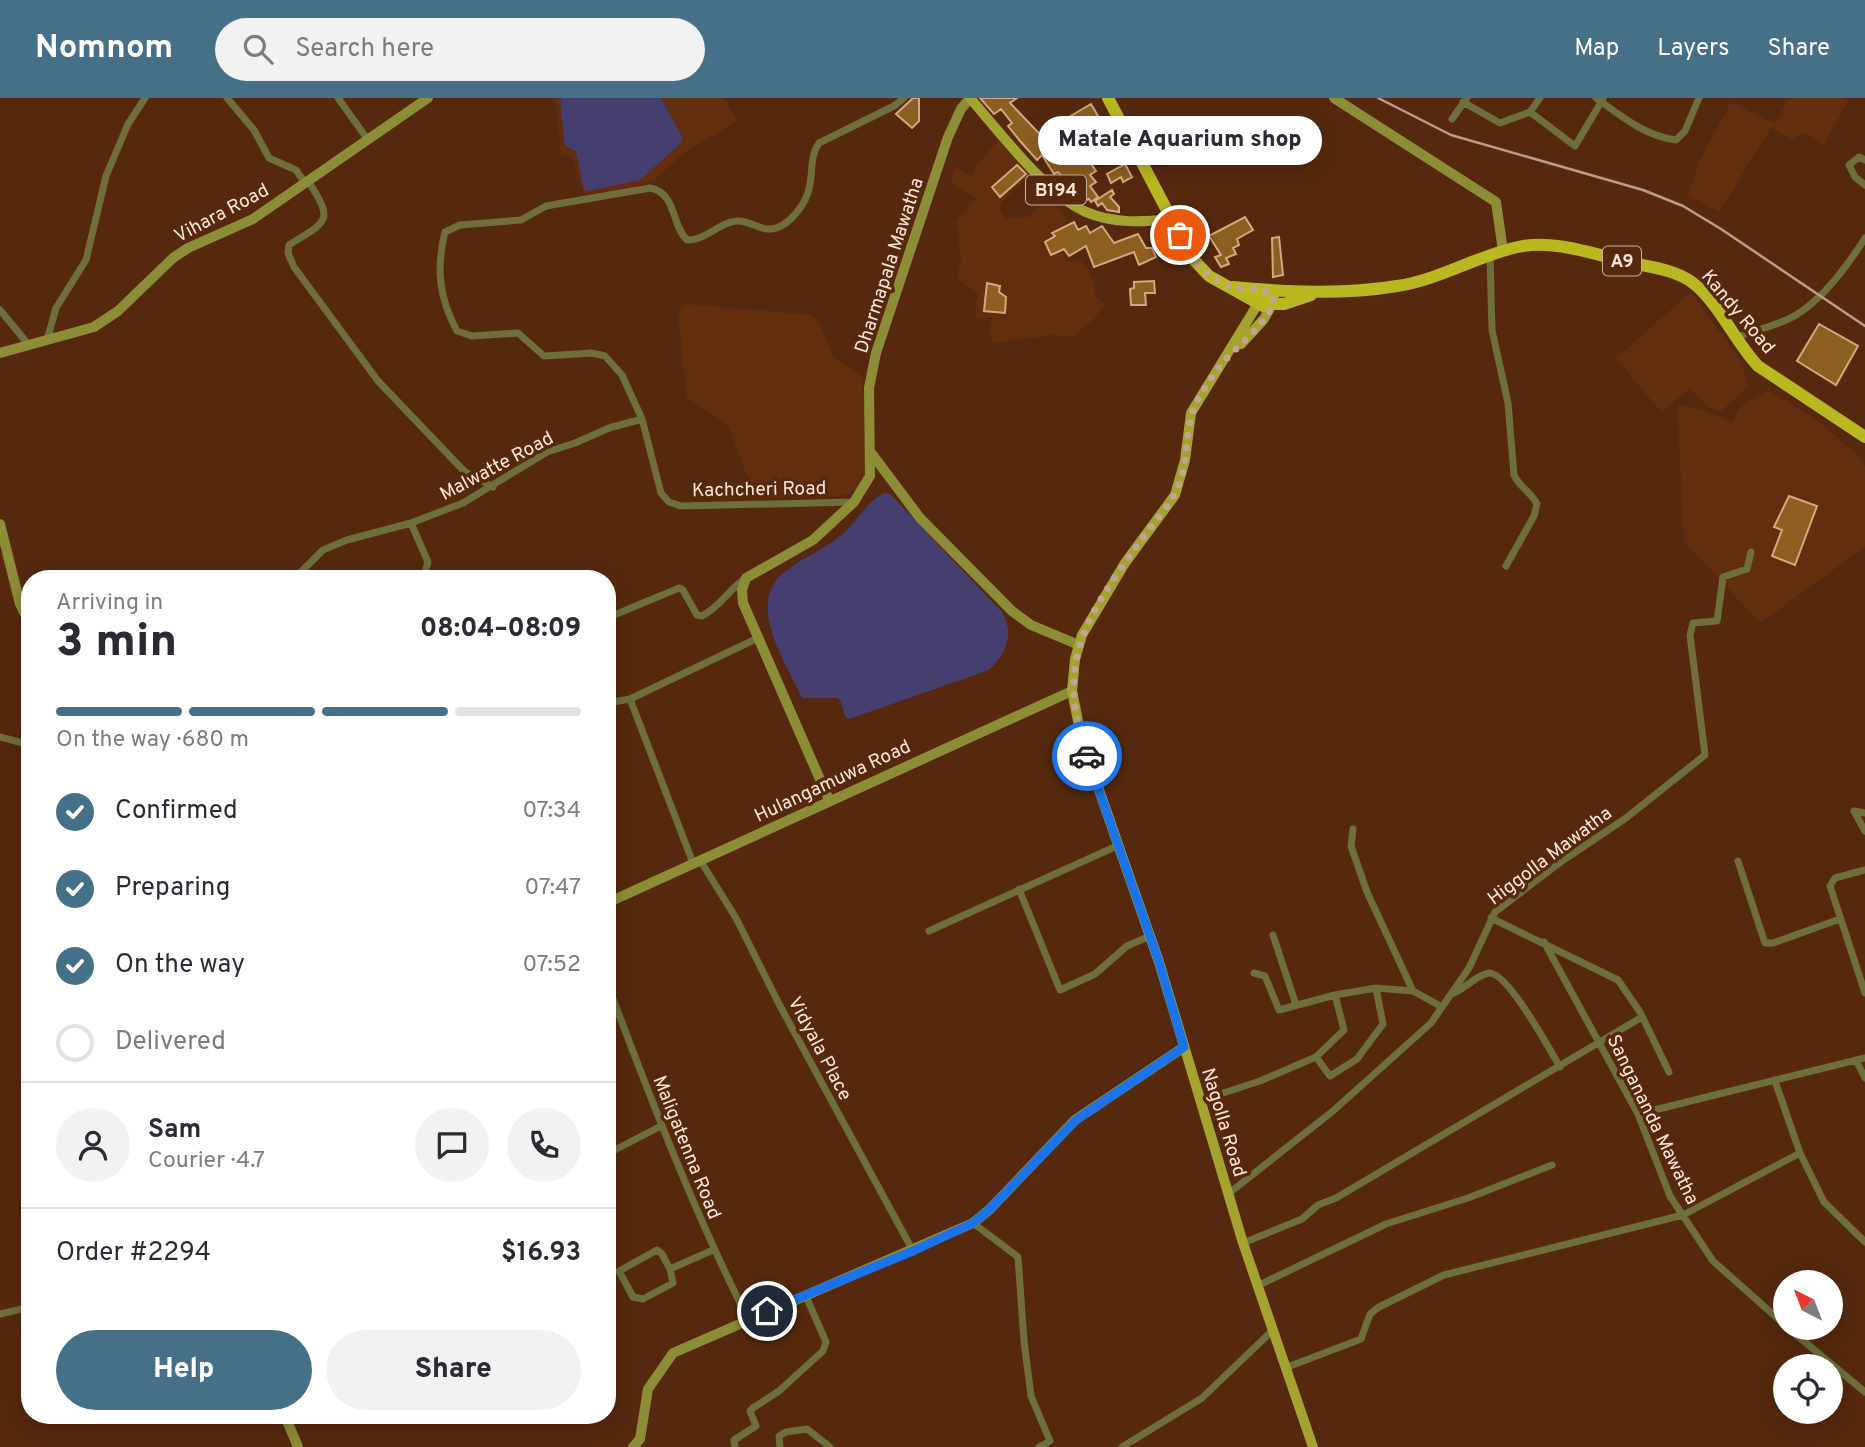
<!DOCTYPE html>
<html lang="en">
<head>
<meta charset="utf-8">
<style>
	body { margin:0; font-family:Overpass,sans-serif; background:#f2f2f3; color:#2b2b33; height:100vh; display:flex; flex-direction:column; font-size:26px; white-space:nowrap }
	* { box-sizing:border-box; margin:0 }
	p { font-size:23px; color:#7c7c81 }
	.icon { flex:none; width:38px; height:38px; fill:none; stroke:currentColor; stroke-width:2; stroke-linecap:round; stroke-linejoin:round }
	.map { position:relative; flex:1; overflow:hidden }
	.details { position:absolute; left:21px; top:472px; width:595px; height:854px; display:flex; flex-direction:column; background:#fff; border-radius:28px; box-shadow:0 4px 18px #0003 }
	.details>* { flex:none }
	.needle { width:46px; rotate:318deg }
	.tools { position:absolute; left:1773px; top:1172px; display:grid; gap:14px }
	.tools a { display:grid; place-items:center; width:70px; height:70px; border-radius:50%; background:#fff; box-shadow:0 4px 18px #0003; font-size:35px }
	.pin { position:absolute; display:grid; place-items:center; width:60px; height:60px; color:#fff; margin:-30px; border:4px solid #fff; border-radius:50%; box-shadow:0 2px 7px #0007 }
	.courier { position:absolute; display:grid; place-items:center; width:70px; height:70px; margin:-35px; border:5px solid #1a73e8; border-radius:50%; background:#fff; color:#222; box-shadow:0 2px 9px #0007 }
	.bubble { position:absolute; height:49px; border-radius:24px; background:#fff; box-shadow:0 4px 18px #0003; font-size:23px; font-weight:800; line-height:49px; text-align:center }
	.overview em { font-style:normal; font-weight:800 }
	.overview div { display:flex; flex-direction:column-reverse }
	.overview { display:flex; align-items:center; justify-content:space-between; height:119px; padding:0 35px }
	h1 { font-size:46px; font-weight:800; line-height:52px }
	.bar { display:grid; grid-template-columns:repeat(4,1fr); gap:10px 7px; align-content:center; height:84px; padding:0 35px }
	.bar i { height:9px; border-radius:5px; background:#e1e1e2 }
	.bar .active { background:#457087 }
	.bar p { grid-column:span 4 }
	.line { display:flex; align-items:center; gap:18px; padding:0 35px; border-top:2px solid #e1e1e2 }
	.line div { flex:1 }
	.round { display:grid; place-items:center; flex:none; width:74px; height:74px; border-radius:37px; background:#f2f2f3 }
	ol { padding:0 35px; list-style:none }
	li { display:flex; align-items:center; gap:21px; height:77px }
	li p { margin-inline-start:auto }
	li .icon { padding:7px; border-radius:50%; background:#457087; color:#fff; stroke-width:4 }
	li:last-child { color:#7c7c81 }
	li i { width:38px; height:38px; border:4px solid #e1e1e2; border-radius:50% }
	.action { display:flex; gap:14px; margin-top:auto; padding:14px 35px }
	.action a { flex:1; height:80px; border-radius:42px; background:#457087; color:#fff; font-size:28px; font-weight:800; line-height:80px; text-align:center }
	.action a+a { background:#f2f2f3; color:#2b2b33 }
	header { display:flex; align-items:center; gap:42px; box-sizing:border-box; height:98px; padding:0 35px; background:#457087; color:#fff }
	header strong { font-size:33px }
	nav { display:flex; gap:38px; margin-inline-start:auto; font-size:24px }
	.search { width:490px; height:63px; background:#f2f2f3; display:flex; align-items:center; gap:18px; box-sizing:border-box; padding:0 24px; border-radius:38px; color:#7c7c81; font-size:26px }
	.map>svg:first-child { display:block }
	.built { fill:#632e0d }
	.green { fill:#453e6e }
	.building { fill:#8d5e21; stroke:#d3aa7d; stroke-width:2 }
	.lines { fill:none; stroke-linecap:round; stroke-linejoin:round }
	.street { stroke:#6e6f3d; stroke-width:7 }
	.secondary { stroke:#8d8d38; stroke-width:10 }
	.primary { stroke:#a5a330; stroke-width:10 }
	.highway { stroke:#bab821; stroke-width:12 }
	.rail { stroke:#bc9c8a; stroke-width:2.5 }
	.done { stroke:#c3a392; stroke-width:7; stroke-dasharray:0 12.6 }
	.route { stroke:#1a73e8; stroke-width:9 }
	.labels { text-anchor:middle; stroke-width:7; stroke-linejoin:round; paint-order:stroke }
	.shield { fill:#56290e; stroke:#cbad9c; stroke-width:2 }
	.shield-label { font-size:18px; font-weight:bold; fill:#fde5d9 }
	.street-label { font-size:19px; fill:#fde5d9; stroke:#56290e }
</style>
</head>
<body>
<header>
<strong>Nomnom</strong>
<div class="search"><svg class="icon" aria-label="search" viewBox="0 0 24 24"><circle cx="10" cy="10" r="6"/><path d="M15 15l6 6"/></svg>Search here</div>
<nav><a>Map</a><a>Layers</a><a>Share</a></nav>
</header>
<div class="map">
<svg width="1865" height="1349" viewBox="0 0 1865 1349">
	<rect width="100%" height="100%" fill="#56290e"/>
	<path class="built" d="M 555,0 L 560,0 L 564,43 L 566,48 L 576,54 L 584,92 L 683,40 L 661,0 L 723,0 L 738,23 L 682,56 L 655,82 L 626,92 L 587,96 L 584,95 L 571,57 L 561,58 Z
		M 1789,0 L 1842,0 L 1848,3 L 1824,47 L 1804,34 L 1792,41 L 1771,30 L 1719,114 L 1688,97 L 1699,64 L 1731,4 L 1775,26 Z
		M 1001,39 L 1032,74 L 1001,105 L 1000,113 L 1005,120 L 1028,119 L 1050,100 L 1068,123 L 1052,135 L 1054,143 L 1068,163 L 1080,162 L 1087,171 L 1094,185 L 1096,199 L 1104,206 L 1095,220 L 1074,238 L 1051,237 L 992,245 L 989,230 L 992,219 L 975,221 L 978,196 L 957,180 L 961,162 L 956,122 L 976,101 L 951,85 L 954,74 L 956,70 L 972,78 L 977,67 Z
		M 1691,194 L 1739,261 L 1749,288 L 1720,314 L 1706,307 L 1690,291 L 1661,314 L 1616,260 Z
		M 683,206 L 812,217 L 818,222 L 833,258 L 861,278 L 863,284 L 869,373 L 862,388 L 846,397 L 760,401 L 755,398 L 728,327 L 688,301 L 686,295 L 678,213 Z
		M 1769,293 L 1819,323 L 1860,360 L 1865,369 L 1865,449 L 1760,525 L 1684,443 L 1677,307 L 1704,313 L 1732,324 L 1744,305 Z"/>
	<path class="green" d="M 560,0 L 661,0 L 683,40 L 682,44 L 640,82 L 589,93 L 584,92 L 576,54 L 566,48 L 564,43 Z
		M 885,395 L 890,396 L 1002,514 C 1015,536 1006,556 989,572 L 849,621 L 845,618 L 840,602 L 837,600 L 802,600 C 787,566 747,509 781,477 C 798,462 821,453 839,439 C 857,426 865,403 885,395 Z"/>
	<path class="building" d="M 913,0 L 919,0 L 919,23 L 912,30 L 896,16 Z
		M 980,0 L 1017,0 L 1010,5 L 1052,49 L 1071,38 L 1062,23 L 1091,6 L 1105,30 L 1069,51 L 1077,64 L 1111,44 L 1116,53 L 1092,67 L 1096,73 L 1090,77 L 1096,84 L 1090,88 L 1098,99 L 1091,104 L 1089,101 L 1086,102 L 1080,94 L 1073,97 L 1064,82 L 1058,74 L 1054,76 L 1042,57 L 1037,62 L 1020,43 L 1008,28 L 1012,25 L 1001,11 L 994,16 Z
		M 1125,66 L 1132,79 L 1123,84 L 1121,79 L 1111,85 L 1107,76 Z
		M 1017,67 L 1026,76 L 1000,99 L 992,89 Z
		M 1112,92 L 1114,96 L 1110,99 L 1119,109 L 1119,114 L 1107,112 L 1102,105 L 1098,108 L 1095,103 Z
		M 1245,119 L 1253,132 L 1237,141 L 1239,147 L 1233,150 L 1236,156 L 1226,160 L 1229,166 L 1221,169 L 1215,159 L 1221,157 L 1209,138 Z
		M 1074,124 L 1078,132 L 1086,128 L 1090,135 L 1102,128 L 1114,145 L 1138,136 L 1146,150 L 1152,150 L 1156,159 L 1139,167 L 1134,154 L 1094,169 L 1086,148 L 1069,158 L 1064,151 L 1051,157 L 1045,144 L 1055,138 L 1052,135 Z
		M 1279,139 L 1283,177 L 1273,179 L 1272,140 Z
		M 1154,183 L 1155,195 L 1145,195 L 1146,207 L 1131,207 L 1130,191 L 1134,190 L 1134,184 Z
		M 987,185 L 1000,188 L 999,194 L 1006,199 L 1005,215 L 984,213 Z
		M 1819,226 L 1858,248 L 1836,287 L 1797,263 Z
		M 1789,398 L 1817,408 L 1795,467 L 1772,458 L 1782,432 L 1774,429 Z"/>
	<g class="lines">
		<path class="street" d="M 227,0 L 254,32 L 269,60 L 296,72 L 305,85
			M 338,0 L 368,42
			M 1596,0 C 1621,18 1645,38 1676,42 L 1685,33 L 1699,0
			M 1463,4 L 1500,25 L 1530,14 L 1540,0
			M 1530,14 L 1575,48 L 1603,1
			M 1452,21 L 1467,0
			M 1865,62 L 1859,59 L 1849,67 L 1855,79 L 1865,87
			M 1144,65 L 1220,23
			M 308,83 C 335,124 327,123 289,147 L 288,155 L 294,169 L 378,283 L 464,373 L 493,389
			M 1490,157 L 1492,232 L 1508,305 L 1514,377 C 1520,390 1531,394 1537,406 L 1534,418 L 1506,468
			M 0,212 L 28,246
			M 1735,240 C 1754,232 1778,228 1796,217 C 1824,200 1848,167 1865,140
			M 47,242 L 56,210 L 86,162 L 106,78 L 128,26 L 145,0
			M 854,404 L 681,408 L 669,404 L 661,395 L 642,321 L 622,277 L 605,258 L 592,255 L 544,258 L 518,235 L 472,238 L 457,233 C 439,200 436,170 445,134 L 460,127 L 521,122 L 546,108 L 650,90 C 677,95 671,127 687,142 C 707,142 719,124 737,123 C 748,122 758,131 768,131 C 788,132 808,104 810,86 C 813,71 810,58 819,45 L 894,8 L 904,0
			M 411,425 L 428,464 L 423,481
			M 294,481 L 323,452 L 347,442 L 411,425 L 463,405 L 547,354 L 575,345 L 609,330 L 642,321
			M 607,520 L 679,490 L 683,492 L 697,517 L 702,518 C 722,507 727,493 746,480
			M 630,601 L 693,765
			M 607,605 L 630,601 L 758,540
			M 0,639 L 30,647
			M 1854,713 L 1865,733
			M 1854,713 L 1865,715
			M 1353,731 L 1351,748 L 1367,794 L 1413,893
			M 700,762 L 736,820 L 779,906 L 913,1153
			M 1738,763 L 1765,845 L 1773,845 L 1840,821
			M 1865,772 L 1835,780 L 1830,788 L 1865,895
			M 1019,791 L 1060,892 L 1095,876 L 1127,848 L 1150,838
			M 1491,820 L 1618,882 L 1640,914 L 1669,974
			M 929,833 L 1119,747
			M 1273,837 L 1296,907
			M 1544,844 L 1638,1016 L 1670,1098 L 1713,1163 L 1785,1227
			M 607,885 C 650,999 693,1112 748,1221
			M 1376,890 L 1413,893 L 1442,909
			M 1451,896 C 1465,892 1475,877 1489,875 C 1507,873 1550,952 1560,969
			M 1316,959 L 1330,978 L 1357,961 L 1383,926 L 1376,890 L 1335,897
			M 1856,962 L 1865,980
			M 1775,983 L 1800,1055 L 1824,1104 L 1865,1144
			M 1199,1003 L 1260,983 L 1316,959 L 1344,932 L 1335,897 L 1279,912 L 1265,878 L 1254,875
			M 1638,1016 L 1865,960
			M 607,1056 L 661,1028
			M 1228,1096 L 1333,1013 L 1431,925 L 1469,870 L 1495,814 L 1562,763 L 1626,720 L 1705,657 L 1690,537 L 1693,525 L 1717,523 L 1723,479 L 1747,471 L 1751,454
			M 973,1125 L 1018,1159 L 1024,1243 L 1031,1298 L 1050,1343 L 1039,1349
			M 1243,1145 L 1302,1121 L 1318,1107 L 1336,1100 L 1642,919
			M 670,1171 L 662,1156 L 657,1152 L 619,1173 L 633,1199 L 643,1201 L 673,1185 L 670,1171 L 713,1152
			M 1257,1188 L 1386,1126 L 1468,1100 L 1552,1067
			M 0,1216 L 30,1209
			M 1788,1230 L 1865,1294
			M 1285,1270 L 1361,1241 L 1370,1216 L 1379,1209 L 1444,1177 L 1683,1117 L 1800,1055
			M 735,1349 L 734,1342 L 756,1328 L 750,1313 L 753,1310 L 779,1293 L 823,1253 L 826,1244 L 805,1196
			M 780,1349 L 779,1338 L 786,1334 L 807,1331 L 830,1349
			M 1122,1349 L 1202,1300 L 1272,1233"/>
		<path class="secondary" d="M 1334,0 L 1496,104 L 1503,153
			M 0,255 L 94,229 L 118,213 L 173,160 L 188,150 L 253,121 L 428,0
			M 872,356 L 920,420 L 1012,513 L 1031,527 L 1079,547
			M 0,426 L 20,506 L 30,526
			M 829,702 L 743,505 L 742,492 L 746,480 L 813,442 L 854,404 L 870,378 L 869,290 L 876,255 L 948,39 L 961,11 L 970,0
			M 607,805 L 1072,593
			M 285,1318 L 298,1349
			M 633,1349 L 640,1341 L 648,1291 L 673,1255 L 973,1125 L 989,1112 L 1075,1022 L 1184,949"/>
		<path class="primary" d="M 970,0 C 997,31 1049,99 1086,114 C 1114,126 1143,124 1172,121
			M 1259,204 L 1191,315 L 1185,362 L 1175,397 L 1125,465 L 1082,537 L 1075,561 L 1072,593 L 1082,643 L 1159,864 L 1243,1145 L 1313,1349
			M 1241,246 L 1264,221 L 1272,206"/>
		<path class="highway" d="M 1108,0 L 1192,160 L 1209,178 L 1263,208 L 1272,206 L 1273,196 L 1265,194 L 1259,204
			M 1233,189 C 1286,194 1343,197 1397,188 C 1439,182 1476,158 1518,149 C 1553,141 1593,156 1627,164 C 1649,169 1675,171 1693,185 C 1719,205 1735,244 1758,268 L 1865,339
			M 1272,206 L 1284,206 L 1311,197"/>
		<path class="rail" d="M 1378,0 L 1451,37 L 1643,92 L 1683,108 L 1721,131 L 1865,228"/>
	</g>
	<g class="lines">
		<path class="done" d="M 1087,658 C 1053,561 1089,515 1144,438 C 1154,424 1167,411 1175,395 C 1192,365 1181,328 1200,298 C 1206,288 1213,277 1221,267 C 1234,249 1277,220 1273,197 C 1264,190 1252,191 1241,190 C 1209,187 1193,162 1180,137"/>
		<path class="route" d="M 767,1213 L 913,1153 L 973,1125 L 989,1112 L 1076,1022 L 1184,949 L 1159,864 L 1087,658"/>
	</g>
	<g class="labels">
		<g class="shield">
			<rect x="1026" y="77.5" width="60" height="29" rx="5"/>
			<rect x="1603" y="148.5" width="38" height="29" rx="5"/>
		</g>
		<g class="shield-label">
			<text x="1056" y="98">B194</text>
			<text x="1622" y="169">A9</text>
		</g>
		<g class="street-label">
			<text transform="translate(221 114) rotate(-28)" y="7">Vihara Road</text>
			<text transform="translate(888 167) rotate(-72)" y="7">Dharmapala Mawatha</text>
			<text transform="translate(1739 213) rotate(50)" y="7">Kandy Road</text>
			<text transform="translate(496 367) rotate(-28)" y="7">Malwatte Road</text>
			<text transform="translate(759 390) rotate(-1)" y="7">Kachcheri Road</text>
			<text transform="translate(832 682) rotate(-25)" y="7">Hulangamuwa Road</text>
			<text transform="translate(1549 757) rotate(-37)" y="7">Higgolla Mawatha</text>
			<text transform="translate(821 950) rotate(62)" y="7">Vidyala Place</text>
			<text transform="translate(1654 1021) rotate(64)" y="7">Sangananda Mawatha</text>
			<text transform="translate(1225 1024) rotate(73)" y="7">Nagolla Road</text>
			<text transform="translate(688 1049) rotate(68)" y="7">Maligatenna Road</text>
		</g>
	</g>
</svg>
<div class="tools">
<a><svg class="needle" viewBox="-14 -14 28 28"><path d="M0-13l5 13h-10z" fill="#e53935"/><path d="M0 13l5-13h-10z" fill="#7c7c81"/></svg></a>
<a><svg class="icon" aria-label="locate" viewBox="0 0 24 24"><circle cx="12" cy="12" r="6"/><path d="M12 2v4M12 18v4M2 12h4M18 12h4"/></svg></a>
</div>
<div class="pin" style="left:1180px;top:137px;background:#ea580c"><svg class="icon" aria-label="bag" viewBox="0 0 24 24"><path d="M5 8h14l-1 12H6zM9 8a3 3 0 0 1 6 0"/></svg></div>
<div class="pin" style="left:767px;top:1213px;background:#1f2937"><svg class="icon" aria-label="home" viewBox="0 0 24 24"><path d="M3 11l9-7 9 7M6 9v11h12V9"/></svg></div>
<div class="courier" style="left:1087px;top:658px"><svg class="icon" aria-label="car" viewBox="0 0 24 24"><path d="M5 17H2v-5l4-1 3-4h7l3 4 3 1v5h-3M9 17h6M6 11h13"/><circle cx="7" cy="17" r="2"/><circle cx="17" cy="17" r="2"/></svg></div>
<div class="bubble" style="left:1038px;top:18px;width:284px">Matale Aquarium shop</div>
<section class="details">
<div class="overview"><div><h1>3 min</h1><p>Arriving in</p></div><em>08:04–08:09</em></div>
<div class="bar"><i class="active"></i><i class="active"></i><i class="active"></i><i></i><p>On the way · 680 m</p></div>
<ol>
<li><svg class="icon" aria-label="check" viewBox="0 0 24 24"><path d="M5 12l5 5 9-10"/></svg>Confirmed<p>07:34</p></li>
<li><svg class="icon" aria-label="check" viewBox="0 0 24 24"><path d="M5 12l5 5 9-10"/></svg>Preparing<p>07:47</p></li>
<li><svg class="icon" aria-label="check" viewBox="0 0 24 24"><path d="M5 12l5 5 9-10"/></svg>On the way<p>07:52</p></li>
<li><i></i>Delivered</li>
</ol>
<div class="line" style="height:126px"><a class="round"><svg class="icon" aria-label="person" viewBox="0 0 24 24"><circle cx="12" cy="8" r="4"/><path d="M4 21q1-7 8-7t8 7"/></svg></a><div><b>Sam</b><p>Courier · 4.7</p></div><a class="round"><svg class="icon" aria-label="chat" viewBox="0 0 24 24"><path d="M4 5h16v11H9l-5 4z"/></svg></a><a class="round"><svg class="icon" aria-label="phone" viewBox="0 0 24 24"><path d="M5 4h4l2 5-3 2q2 4 5 5l2-3 5 2v4C11 20 4 13 5 4z"/></svg></a></div>
<div class="line" style="height:91px"><div>Order #2294</div><b>$16.93</b></div>
<div class="action"><a>Help</a><a>Share</a></div>
</section>
</div>
</body>
</html>
